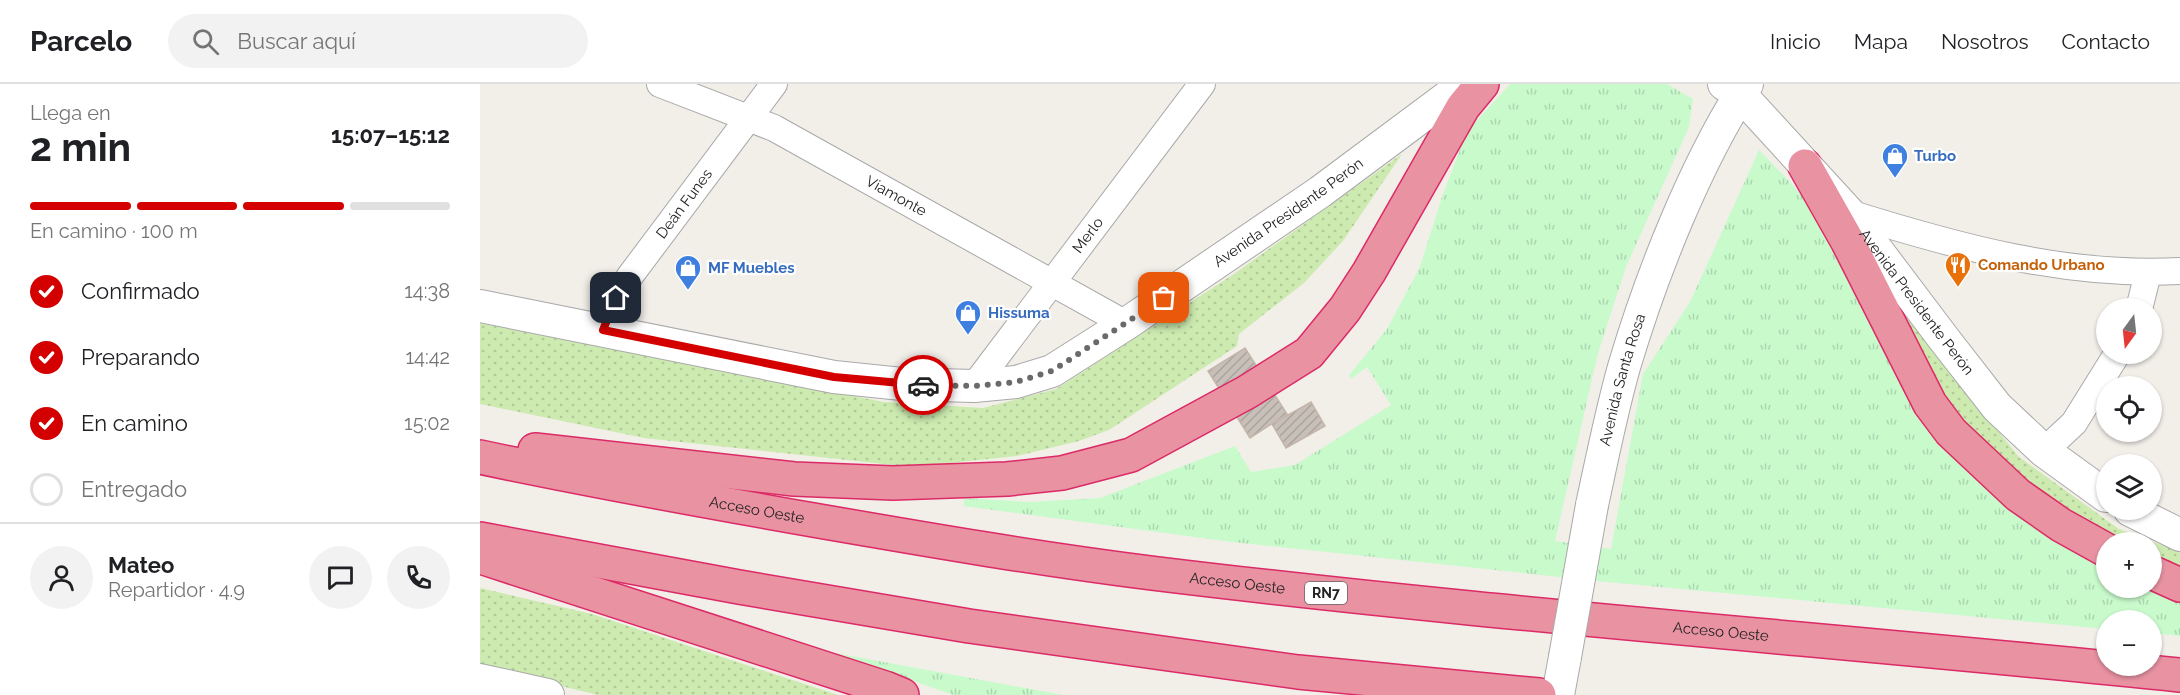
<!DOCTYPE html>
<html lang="es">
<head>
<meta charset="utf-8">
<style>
	body { margin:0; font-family:Raleway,sans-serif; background:#f2f2f2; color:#202124; height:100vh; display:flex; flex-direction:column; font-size:22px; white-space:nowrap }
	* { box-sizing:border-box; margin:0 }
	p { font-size:20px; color:#757577 }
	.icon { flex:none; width:33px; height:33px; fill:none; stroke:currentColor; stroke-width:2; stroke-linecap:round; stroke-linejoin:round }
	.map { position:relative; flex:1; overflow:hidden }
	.panel { display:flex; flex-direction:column; background:#fff; width:480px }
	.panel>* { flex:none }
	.needle { width:39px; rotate:195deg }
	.buttons { position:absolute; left:1616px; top:214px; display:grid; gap:12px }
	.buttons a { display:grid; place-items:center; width:66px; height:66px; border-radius:50%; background:#fff; box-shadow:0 2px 4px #0004; font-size:30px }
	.pin { position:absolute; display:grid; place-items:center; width:51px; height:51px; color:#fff; margin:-26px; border-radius:12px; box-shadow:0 3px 9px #0006 }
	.courier { position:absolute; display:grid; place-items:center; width:60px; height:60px; margin:-30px; border:4px solid #d40000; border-radius:50%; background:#fff; color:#222; box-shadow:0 2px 8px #0007 }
	.head em { font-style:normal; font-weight:700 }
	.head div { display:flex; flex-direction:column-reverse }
	.head { display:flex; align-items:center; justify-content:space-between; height:102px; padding:0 30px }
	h1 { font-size:39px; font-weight:700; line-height:45px }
	.bar { display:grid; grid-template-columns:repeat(4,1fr); gap:9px 6px; align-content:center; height:72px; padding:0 30px }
	.bar i { height:8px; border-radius:4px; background:#e0e0e0 }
	.bar .selected { background:#d40000 }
	.bar p { grid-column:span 4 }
	.line { display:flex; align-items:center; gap:15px; padding:0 30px; border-top:2px solid #e0e0e0 }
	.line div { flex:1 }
	.round { display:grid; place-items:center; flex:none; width:63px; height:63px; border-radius:32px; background:#f2f2f2 }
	ol { padding:0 30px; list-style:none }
	li { display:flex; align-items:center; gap:18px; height:66px }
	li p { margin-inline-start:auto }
	li .icon { padding:6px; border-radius:50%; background:#d40000; color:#fff; stroke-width:4 }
	li:last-child { color:#757577 }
	li i { width:33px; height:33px; border:3px solid #e0e0e0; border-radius:50% }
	header { display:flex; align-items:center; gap:36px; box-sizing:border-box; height:84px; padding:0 30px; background:#fff; border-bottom:2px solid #e0e0e0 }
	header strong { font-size:28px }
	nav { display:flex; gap:33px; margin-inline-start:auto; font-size:21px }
	.search { width:420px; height:54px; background:#f2f2f2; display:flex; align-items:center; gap:15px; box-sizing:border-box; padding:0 21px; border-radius:33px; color:#757577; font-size:22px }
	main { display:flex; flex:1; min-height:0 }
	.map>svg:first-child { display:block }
	.grass { fill:url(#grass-dots) }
	.park { fill:url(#park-tufts) }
	.building { fill:url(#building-hatch); stroke:#c4b6ab; stroke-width:1.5 }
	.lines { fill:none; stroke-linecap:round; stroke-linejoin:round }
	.minor-casing { stroke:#a9a9a9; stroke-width:28 }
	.tertiary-casing { stroke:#a9a9a9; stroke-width:34 }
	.motorway-casing { stroke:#dc2a67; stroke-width:36 }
	.minor { stroke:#fff; stroke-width:26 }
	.tertiary { stroke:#fff; stroke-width:32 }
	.motorway { stroke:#e892a2; stroke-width:33 }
	.tertiary-bridge-casing { stroke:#a9a9a9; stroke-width:34; stroke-linecap:butt }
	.tertiary-bridge { stroke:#fff; stroke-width:32 }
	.done { stroke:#6b6a68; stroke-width:6; stroke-dasharray:0 10.8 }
	.route { stroke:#d40000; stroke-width:8 }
	.labels { text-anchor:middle; stroke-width:4.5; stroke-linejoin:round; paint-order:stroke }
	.shield { fill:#fff; stroke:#646464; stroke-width:1.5 }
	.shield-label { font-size:14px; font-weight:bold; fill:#222 }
	.shop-label { font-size:15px; font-weight:bold; fill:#366cbe; stroke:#fff; text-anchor:start }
	.street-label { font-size:15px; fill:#222; stroke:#fff }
	.food-label { font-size:15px; font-weight:bold; fill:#c56008; stroke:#fff; text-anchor:start }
</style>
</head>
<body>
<header>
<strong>Parcelo</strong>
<div class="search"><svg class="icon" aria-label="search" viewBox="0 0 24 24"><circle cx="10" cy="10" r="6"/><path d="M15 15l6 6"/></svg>Buscar aquí</div>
<nav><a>Inicio</a><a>Mapa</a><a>Nosotros</a><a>Contacto</a></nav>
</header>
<main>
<section class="panel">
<div class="head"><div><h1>2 min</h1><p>Llega en</p></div><em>15:07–15:12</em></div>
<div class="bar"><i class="selected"></i><i class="selected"></i><i class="selected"></i><i></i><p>En camino · 100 m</p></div>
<ol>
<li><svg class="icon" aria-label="check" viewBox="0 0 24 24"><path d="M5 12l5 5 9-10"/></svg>Confirmado<p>14:38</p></li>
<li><svg class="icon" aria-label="check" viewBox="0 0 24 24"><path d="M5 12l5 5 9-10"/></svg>Preparando<p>14:42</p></li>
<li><svg class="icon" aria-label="check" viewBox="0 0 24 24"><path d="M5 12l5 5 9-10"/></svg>En camino<p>15:02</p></li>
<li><i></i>Entregado</li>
</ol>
<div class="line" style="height:108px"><a class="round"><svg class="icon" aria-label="person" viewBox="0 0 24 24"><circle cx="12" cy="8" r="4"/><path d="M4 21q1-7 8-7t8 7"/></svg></a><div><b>Mateo</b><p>Repartidor · 4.9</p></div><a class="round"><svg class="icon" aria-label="chat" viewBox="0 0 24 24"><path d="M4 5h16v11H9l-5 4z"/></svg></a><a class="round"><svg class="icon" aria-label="phone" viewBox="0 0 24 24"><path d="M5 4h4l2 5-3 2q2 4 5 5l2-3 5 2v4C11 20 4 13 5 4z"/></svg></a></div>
</section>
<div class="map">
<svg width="1700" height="611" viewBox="0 0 1700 611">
	<defs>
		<pattern id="grass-dots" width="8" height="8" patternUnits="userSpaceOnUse" patternTransform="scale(1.5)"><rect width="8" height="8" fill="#cdebb0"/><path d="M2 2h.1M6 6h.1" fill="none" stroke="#b0c997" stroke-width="1.8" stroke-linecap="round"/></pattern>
		<pattern id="park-tufts" width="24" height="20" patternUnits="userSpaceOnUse" patternTransform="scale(1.5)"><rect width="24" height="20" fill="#c8facc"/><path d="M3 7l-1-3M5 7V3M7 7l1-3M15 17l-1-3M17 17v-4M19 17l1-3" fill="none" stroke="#acd6af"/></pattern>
		<pattern id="building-hatch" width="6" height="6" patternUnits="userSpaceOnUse" patternTransform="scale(1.5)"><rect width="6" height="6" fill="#c7bfb8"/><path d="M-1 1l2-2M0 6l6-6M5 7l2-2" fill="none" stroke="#aba49e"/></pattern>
	</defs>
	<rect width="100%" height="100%" fill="#f2efe9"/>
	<path class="grass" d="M 922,70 L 863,157 L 824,199 L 759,250 L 757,262 L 629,346 L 599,357 L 537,372 L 441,382 L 422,382 L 164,354 L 0,320 L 0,239 L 404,318 L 503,324 L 576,305 L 754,190 Z
		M 1398,198 L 1539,373 L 1639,445 L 1700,468 L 1700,489 L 1671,477 L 1671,459 L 1636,459 L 1539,396 L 1492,351 L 1456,301 Z
		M 0,504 L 112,530 L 358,611 L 118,611 L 0,582 Z"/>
	<path class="park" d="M 1030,0 L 1187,0 L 1213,15 L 1209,43 L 1146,183 L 1118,269 L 1075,457 L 1131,465 L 1163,290 L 1210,218 L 1279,66 L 1311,99 L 1348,144 L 1463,358 L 1499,398 L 1595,466 L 1626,481 L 1626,504 L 1671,503 L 1700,517 L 1700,552 L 1671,549 L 1671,537 L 1626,537 L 1626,545 L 1127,498 L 752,458 L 483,422 L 485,414 L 549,418 L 620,414 L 755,362 L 771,388 L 815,381 L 911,321 L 887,283 L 871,295 L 869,291 L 907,245 L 940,183 L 962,113 L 987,47 Z
		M 355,569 L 583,611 L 473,611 Z"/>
	<path class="building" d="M 765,264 L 807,330 L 770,354 L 728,287 Z
		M 831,318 L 845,342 L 806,364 L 792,340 Z"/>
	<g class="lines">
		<g class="minor-casing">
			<g id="minor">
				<path id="s1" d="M 180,0 L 294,44 L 646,240"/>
				<path d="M 1369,129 C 1478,163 1586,193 1700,187"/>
				<path d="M 1659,225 L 1668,189"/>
				<path id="s2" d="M 123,245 L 136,214 L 150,192 L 294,0"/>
				<path id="s3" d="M 494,302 L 722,0"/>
				<path d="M 1564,367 L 1594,339 L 1637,270"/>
			</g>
		</g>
		<g class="tertiary-casing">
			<g id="tertiary">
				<path id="s4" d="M 1244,0 L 1260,10 L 1369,129 L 1464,255 L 1517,323 L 1564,367 L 1626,412"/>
				<path id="s5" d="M 0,222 L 354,293 L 422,300 L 494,302 L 536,298 L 572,287 L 646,240 L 840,108 L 985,0"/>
				<path id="s6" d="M 1112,421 C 1122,375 1131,329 1144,283 C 1171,192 1215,80 1267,0"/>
				<path d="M 1650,426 L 1700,451"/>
				<path d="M 0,596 L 68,611"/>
				<path d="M 1078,611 L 1085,573"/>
			</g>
		</g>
		<g class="motorway-casing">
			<g id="motorway">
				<path d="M 1325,82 L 1368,158 L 1450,320 L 1471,348 L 1538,411 L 1581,441 L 1626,466"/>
				<path d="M 55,366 L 314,395 L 413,399 L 527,395 L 582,389 L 651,371 L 767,308 L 829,269 L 865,225 L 889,188 L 983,23 L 1002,0"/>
				<path id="s7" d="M 0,373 C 112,397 225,417 339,437 C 449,456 559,475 671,489 C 1013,531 1357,556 1700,591"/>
				<path d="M 0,455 L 259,503 L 489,542 L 818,588 L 1059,611"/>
				<path d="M 7,475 L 405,604 L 422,611"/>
				<path d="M 1671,488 L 1700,501"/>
			</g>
		</g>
		<use href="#minor" class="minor"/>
		<use href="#tertiary" class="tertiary"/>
		<use href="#motorway" class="motorway"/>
		<g class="tertiary-bridge-casing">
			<path id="tertiary-bridge" d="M 1085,573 L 1112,421"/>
		</g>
		<use href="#tertiary-bridge" class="tertiary-bridge"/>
	</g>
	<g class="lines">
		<path class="done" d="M 443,301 L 494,302 L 536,298 L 572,287 L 684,214"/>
		<path class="route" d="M 136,214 L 123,246 L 354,293 L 443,301"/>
	</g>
	<defs>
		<g id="shop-pin" transform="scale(1.35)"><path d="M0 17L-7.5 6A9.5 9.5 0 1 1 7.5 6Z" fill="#3f7fe0" stroke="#fff"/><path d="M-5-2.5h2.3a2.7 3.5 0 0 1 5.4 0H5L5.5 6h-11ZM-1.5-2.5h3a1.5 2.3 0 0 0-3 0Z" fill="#fff"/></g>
		<g id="restaurant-pin" transform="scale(1.35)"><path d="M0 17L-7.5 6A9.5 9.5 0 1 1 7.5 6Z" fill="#e8710a" stroke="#fff"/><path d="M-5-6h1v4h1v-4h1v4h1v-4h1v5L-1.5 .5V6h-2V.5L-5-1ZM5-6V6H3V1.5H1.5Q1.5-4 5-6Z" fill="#fff"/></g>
	</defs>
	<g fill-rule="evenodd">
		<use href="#shop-pin" x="1415" y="72"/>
		<use href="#restaurant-pin" x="1478" y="181"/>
		<use href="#shop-pin" x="208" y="184"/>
		<use href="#shop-pin" x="488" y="229"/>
	</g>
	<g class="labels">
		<rect class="shield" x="825" y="498" width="42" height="22" rx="4.5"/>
		<g class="shield-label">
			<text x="846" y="514">RN7</text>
		</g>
		<g class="shop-label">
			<text x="1434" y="77">Turbo</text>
			<text x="228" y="189">MF Muebles</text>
			<text x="508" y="234">Hissuma</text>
		</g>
		<g class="street-label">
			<text dy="5" stroke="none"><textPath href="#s1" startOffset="262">Viamonte</textPath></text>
			<text dy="5" stroke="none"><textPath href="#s2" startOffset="150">Deán Funes</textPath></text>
			<text dy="5" stroke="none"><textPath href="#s5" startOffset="866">Avenida Presidente Perón</textPath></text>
			<text dy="5" stroke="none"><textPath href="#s3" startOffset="189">Merlo</textPath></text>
			<text dy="5" stroke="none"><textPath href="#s4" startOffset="292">Avenida Presidente Perón</textPath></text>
			<text dy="5" stroke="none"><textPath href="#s6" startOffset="129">Avenida Santa Rosa</textPath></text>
			<text dy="5" stroke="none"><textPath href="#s7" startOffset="282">Acceso Oeste</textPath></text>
			<text dy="5" stroke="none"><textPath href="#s7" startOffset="768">Acceso Oeste</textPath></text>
			<text dy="5" stroke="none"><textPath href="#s7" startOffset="1254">Acceso Oeste</textPath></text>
		</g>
		<g class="food-label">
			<text x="1498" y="186">Comando Urbano</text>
		</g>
	</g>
</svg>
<div class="buttons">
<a><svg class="needle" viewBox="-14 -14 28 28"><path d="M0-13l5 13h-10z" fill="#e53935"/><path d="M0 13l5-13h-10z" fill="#757577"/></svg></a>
<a><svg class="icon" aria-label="locate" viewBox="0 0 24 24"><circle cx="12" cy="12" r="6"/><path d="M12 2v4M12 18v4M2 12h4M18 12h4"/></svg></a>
<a><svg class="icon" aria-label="layers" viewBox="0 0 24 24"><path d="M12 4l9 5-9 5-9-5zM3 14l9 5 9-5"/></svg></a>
<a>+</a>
<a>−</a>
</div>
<div class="pin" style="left:684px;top:214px;background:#ea580c"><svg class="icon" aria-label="bag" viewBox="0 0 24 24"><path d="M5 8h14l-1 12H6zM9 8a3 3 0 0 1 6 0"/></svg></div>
<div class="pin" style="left:136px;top:214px;background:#1f2937"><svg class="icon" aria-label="home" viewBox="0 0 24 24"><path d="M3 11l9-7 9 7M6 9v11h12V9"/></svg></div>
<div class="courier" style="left:443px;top:301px"><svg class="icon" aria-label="car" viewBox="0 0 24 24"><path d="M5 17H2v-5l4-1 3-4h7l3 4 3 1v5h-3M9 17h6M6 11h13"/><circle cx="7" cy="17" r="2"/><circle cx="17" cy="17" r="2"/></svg></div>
</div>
</main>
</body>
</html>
